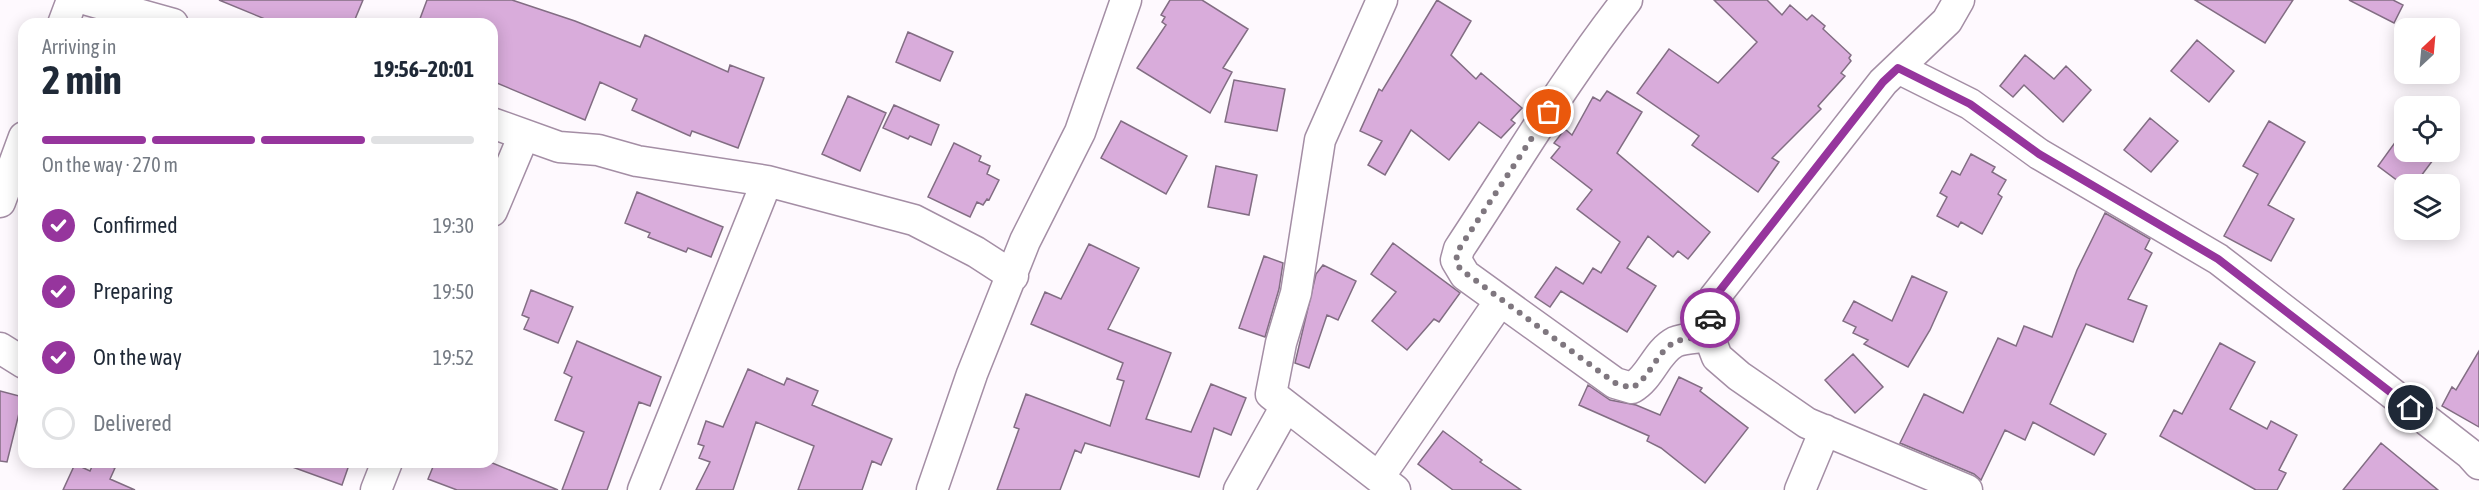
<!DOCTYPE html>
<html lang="en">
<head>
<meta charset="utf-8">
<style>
	body { margin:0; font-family:"Asap Condensed",sans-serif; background:#f6f6f7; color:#1f2937; height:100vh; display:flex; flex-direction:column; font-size:22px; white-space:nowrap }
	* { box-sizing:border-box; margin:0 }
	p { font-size:20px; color:#747a83 }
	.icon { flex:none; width:33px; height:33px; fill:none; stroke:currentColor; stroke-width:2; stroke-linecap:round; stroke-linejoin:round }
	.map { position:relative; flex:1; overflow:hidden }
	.panel { position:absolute; left:18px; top:18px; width:480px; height:450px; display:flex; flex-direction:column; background:#fff; border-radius:18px; box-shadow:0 3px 15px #0003 }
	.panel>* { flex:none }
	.needle { width:39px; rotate:26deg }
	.tools { position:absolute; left:2394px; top:18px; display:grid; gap:12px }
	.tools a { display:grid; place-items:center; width:66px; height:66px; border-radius:12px; background:#fff; box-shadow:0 3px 15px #0003; font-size:30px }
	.pin { position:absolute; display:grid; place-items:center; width:51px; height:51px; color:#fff; margin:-26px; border:3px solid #fff; border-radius:50%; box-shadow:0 2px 6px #0007 }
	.courier { position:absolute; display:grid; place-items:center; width:60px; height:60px; margin:-30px; border:4px solid #96359d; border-radius:50%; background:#fff; color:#222; box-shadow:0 2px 8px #0007 }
	.headline em { font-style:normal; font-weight:700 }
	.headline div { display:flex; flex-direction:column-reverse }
	.headline { display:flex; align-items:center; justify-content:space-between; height:102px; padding:0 24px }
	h1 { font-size:39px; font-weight:700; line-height:45px }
	.bar { display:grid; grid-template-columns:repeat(4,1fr); gap:9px 6px; align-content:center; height:72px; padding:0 24px }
	.bar i { height:8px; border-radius:4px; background:#e0e1e3 }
	.bar .current { background:#96359d }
	.bar p { grid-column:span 4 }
	ol { padding:0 24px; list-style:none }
	li { display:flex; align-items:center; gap:18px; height:66px }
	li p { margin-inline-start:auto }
	li .icon { padding:6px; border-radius:50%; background:#96359d; color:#fff; stroke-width:4 }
	li:last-child { color:#747a83 }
	li i { width:33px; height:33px; border:3px solid #e0e1e3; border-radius:50% }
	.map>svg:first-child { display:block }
	.building { fill:#d9acdb; stroke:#826d83; stroke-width:1.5 }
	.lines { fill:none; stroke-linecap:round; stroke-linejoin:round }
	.minor-casing { stroke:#a48ea5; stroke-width:33 }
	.minor { stroke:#fff; stroke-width:30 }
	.done { stroke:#7f777f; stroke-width:6; stroke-dasharray:0 10.8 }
	.route { stroke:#96359d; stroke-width:8 }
</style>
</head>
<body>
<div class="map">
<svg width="2479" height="490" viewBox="0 0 2479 490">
	<rect width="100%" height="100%" fill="#fef9fe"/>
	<path class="building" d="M 219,0 L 363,0 L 353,24 L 277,24 Z
		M 427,0 L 512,0 L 575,21 L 640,47 L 645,35 L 728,72 L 730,65 L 764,78 L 738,148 L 692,131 L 690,136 L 632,110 L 637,99 L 600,82 L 585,120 L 492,81 L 492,24 L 418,24 Z
		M 1170,0 L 1202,0 L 1248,29 L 1223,68 L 1232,72 L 1210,113 L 1137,68 L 1166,25 L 1162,22 L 1165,17 L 1161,15 Z
		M 1437,0 L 1471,21 L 1451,55 L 1476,79 L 1481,73 L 1522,108 L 1511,120 L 1515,123 L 1501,138 L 1479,122 L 1449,160 L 1411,130 L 1385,175 L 1368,165 L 1382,141 L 1360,131 L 1379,89 L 1382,91 Z
		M 1714,0 L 1767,0 L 1782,15 L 1790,5 L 1807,20 L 1812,15 L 1825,26 L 1823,29 L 1851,55 L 1849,58 L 1851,61 L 1841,73 L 1845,76 L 1818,106 L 1821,109 L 1772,158 L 1779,162 L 1758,192 L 1692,145 L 1699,136 L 1637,93 L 1669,49 L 1718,83 L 1757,42 Z
		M 2195,0 L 2293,0 L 2265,43 Z
		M 2349,0 L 2393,0 L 2403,5 L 2394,23 Z
		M 908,32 L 953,52 L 940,81 L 896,62 Z
		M 2197,40 L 2234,71 L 2209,102 L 2171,71 Z
		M 2025,55 L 2054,79 L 2066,66 L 2091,90 L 2063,122 L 2024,85 L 2013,97 L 2000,86 Z
		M 1234,80 L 1285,89 L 1277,131 L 1225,122 Z
		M 1607,91 L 1642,112 L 1617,153 L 1710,232 L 1688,259 L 1678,251 L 1673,257 L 1648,236 L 1627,268 L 1656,286 L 1627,332 L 1561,291 L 1550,307 L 1535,297 L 1556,267 L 1583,284 L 1593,268 L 1601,273 L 1620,242 L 1577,209 L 1592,190 L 1551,158 L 1560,147 L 1554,143 L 1565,129 L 1572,135 L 1593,97 L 1600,101 Z
		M 848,96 L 886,113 L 860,171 L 822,154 Z
		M 894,105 L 939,125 L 931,145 L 910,136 L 908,139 L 883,128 Z
		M 2150,118 L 2178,141 L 2151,172 L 2124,150 Z
		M 1121,121 L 1187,156 L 1166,194 L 1101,158 Z
		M 2269,121 L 2305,142 L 2268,205 L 2294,219 L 2271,261 L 2224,236 L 2258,174 L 2243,166 Z
		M 2404,130 L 2404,152 L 2439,152 L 2415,184 L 2402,184 L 2378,166 Z
		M 954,143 L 981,156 L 979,161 L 990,166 L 987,174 L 999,180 L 989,200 L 987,199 L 983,205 L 977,202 L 970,217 L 928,197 Z
		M 1971,154 L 1995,167 L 1992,172 L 2006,180 L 1998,194 L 2002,197 L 1982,234 L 1961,222 L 1958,227 L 1937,216 L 1947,197 L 1940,193 L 1952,171 L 1960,175 Z
		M 1216,166 L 1257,175 L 1249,215 L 1208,207 Z
		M 637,192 L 723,227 L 711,257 L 688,248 L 686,252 L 648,237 L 650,233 L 625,223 Z
		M 2105,213 L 2150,239 L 2145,249 L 2152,253 L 2128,299 L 2147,306 L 2133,342 L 2086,324 L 2050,404 L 2106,434 L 2094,455 L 2033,422 L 2025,440 L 2005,430 L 1981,480 L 1974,474 L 1900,443 L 1924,394 L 1963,413 L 1998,338 L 2016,346 L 2024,326 L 2052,337 L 2077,270 Z
		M 1393,243 L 1460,293 L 1439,322 L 1434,319 L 1407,350 L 1372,321 L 1396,292 L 1371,274 Z
		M 1089,244 L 1139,268 L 1108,329 L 1171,353 L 1146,419 L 1191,432 L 1211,384 L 1246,398 L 1231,435 L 1214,428 L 1199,477 L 1085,443 L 1081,453 L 1075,450 L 1060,490 L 997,490 L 1019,429 L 1014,427 L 1026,394 L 1110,426 L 1124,381 L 1117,379 L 1123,363 L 1031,324 L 1045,292 L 1061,299 Z
		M 1264,256 L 1283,263 L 1279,289 L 1265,337 L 1239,328 Z
		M 1323,265 L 1356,281 L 1338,320 L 1327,315 L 1309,368 L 1295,363 L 1316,274 Z
		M 1912,276 L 1947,292 L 1930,330 L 1908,367 L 1864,344 L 1868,340 L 1853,333 L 1856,327 L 1843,321 L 1854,301 L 1892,321 Z
		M 531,290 L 573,307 L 558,343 L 524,329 L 529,318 L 522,315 Z
		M 577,341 L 661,377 L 650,406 L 639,402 L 607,490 L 562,490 L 584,432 L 555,420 L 572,377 L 564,373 Z
		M 2220,343 L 2255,362 L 2230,409 L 2267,429 L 2271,421 L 2297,435 L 2279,470 L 2286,473 L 2277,490 L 2256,490 L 2160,436 L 2174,410 L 2182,414 Z
		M 2479,351 L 2479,427 L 2442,406 L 2452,387 L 2456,390 Z
		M 1853,354 L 1883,387 L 1855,413 L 1825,380 Z
		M 748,369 L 784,385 L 787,378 L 818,391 L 812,405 L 892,439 L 881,465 L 872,461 L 862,490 L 798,490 L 814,446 L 756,422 L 733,490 L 696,490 L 710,462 L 699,458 L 704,446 L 698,444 L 706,421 L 723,427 Z
		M 1679,377 L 1702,388 L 1700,391 L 1748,428 L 1705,483 L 1661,448 L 1647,441 L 1649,436 L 1579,405 L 1588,385 L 1610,400 L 1636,405 L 1660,415 Z
		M 0,391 L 23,397 L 7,462 L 0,461 Z
		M 1443,431 L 1482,460 L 1480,462 L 1521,490 L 1453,490 L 1418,464 Z
		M 2381,443 L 2438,490 L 2343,490 Z
		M 94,462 L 115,468 L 110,479 L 135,490 L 63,490 L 75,464 L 90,471 Z
		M 284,462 L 350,462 L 342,485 L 284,464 Z
		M 435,462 L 490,462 L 558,490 L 457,490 L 428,479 Z"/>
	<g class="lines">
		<g class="minor-casing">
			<path id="minor" d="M 88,0 L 173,24
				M 1382,0 L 1320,140 L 1296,293 L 1281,343 L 1271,394 L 1395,490
				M 1627,0 C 1565,79 1514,166 1459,249 L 1456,260 L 1465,275 L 1615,383 L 1632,388 C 1651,377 1656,352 1675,342 C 1684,338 1699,338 1709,336
				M 1959,0 L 1947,21 L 1883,82 L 1714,298 L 1709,336 L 1717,357 L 1739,376 L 1807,423 L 1967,490
				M 63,24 L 72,0
				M 1898,68 L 1970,104 L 2039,154 L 2218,259 L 2411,408 L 2470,454 L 2479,464
				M 492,123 L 559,147 L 598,150 L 637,161 L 767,181 L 914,220 L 976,252 L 1013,276
				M 0,202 L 24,137
				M 492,211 L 524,135
				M 0,348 L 24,363
				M 1379,477 L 1500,301
				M 376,490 L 387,462
				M 643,490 L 767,181
				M 932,490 L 972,374 L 1025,241 L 1080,132 L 1126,0
				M 1239,490 L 1286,406
				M 1800,490 L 1825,430"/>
		</g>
		<use href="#minor" class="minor"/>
	</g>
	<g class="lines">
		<path class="done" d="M 1549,112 L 1459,249 L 1456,260 L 1460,269 L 1615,383 L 1632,388 C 1651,377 1656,352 1675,342 C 1684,338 1699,338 1709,336 L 1710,318"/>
		<path class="route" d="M 1710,318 L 1714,298 L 1883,82 L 1898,68 L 1970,104 L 2039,154 L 2218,259 L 2411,408"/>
	</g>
</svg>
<div class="tools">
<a><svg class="needle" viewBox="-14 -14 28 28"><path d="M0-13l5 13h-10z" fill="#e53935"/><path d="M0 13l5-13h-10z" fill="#747a83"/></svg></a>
<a><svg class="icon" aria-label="locate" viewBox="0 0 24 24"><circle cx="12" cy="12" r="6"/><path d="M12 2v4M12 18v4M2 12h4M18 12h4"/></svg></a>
<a><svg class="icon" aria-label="layers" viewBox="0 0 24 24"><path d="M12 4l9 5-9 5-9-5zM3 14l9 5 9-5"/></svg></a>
</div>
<div class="pin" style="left:1549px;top:112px;background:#ea580c"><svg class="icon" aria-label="bag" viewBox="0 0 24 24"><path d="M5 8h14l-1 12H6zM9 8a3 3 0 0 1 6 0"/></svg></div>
<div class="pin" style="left:2411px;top:408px;background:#1f2937"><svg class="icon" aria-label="home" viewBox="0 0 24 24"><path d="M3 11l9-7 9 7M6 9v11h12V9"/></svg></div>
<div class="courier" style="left:1710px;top:318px"><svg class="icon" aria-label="car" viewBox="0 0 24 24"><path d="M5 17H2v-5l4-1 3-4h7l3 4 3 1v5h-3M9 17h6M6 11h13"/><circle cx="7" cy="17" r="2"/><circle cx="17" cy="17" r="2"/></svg></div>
<section class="panel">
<div class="headline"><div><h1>2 min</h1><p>Arriving in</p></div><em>19:56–20:01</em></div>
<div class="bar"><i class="current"></i><i class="current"></i><i class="current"></i><i></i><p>On the way · 270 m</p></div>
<ol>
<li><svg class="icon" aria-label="check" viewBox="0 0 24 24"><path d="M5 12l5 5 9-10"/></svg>Confirmed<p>19:30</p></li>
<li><svg class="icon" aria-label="check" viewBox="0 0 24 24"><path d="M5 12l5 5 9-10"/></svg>Preparing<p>19:50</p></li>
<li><svg class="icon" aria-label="check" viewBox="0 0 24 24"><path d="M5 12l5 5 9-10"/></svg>On the way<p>19:52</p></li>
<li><i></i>Delivered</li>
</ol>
</section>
</div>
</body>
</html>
